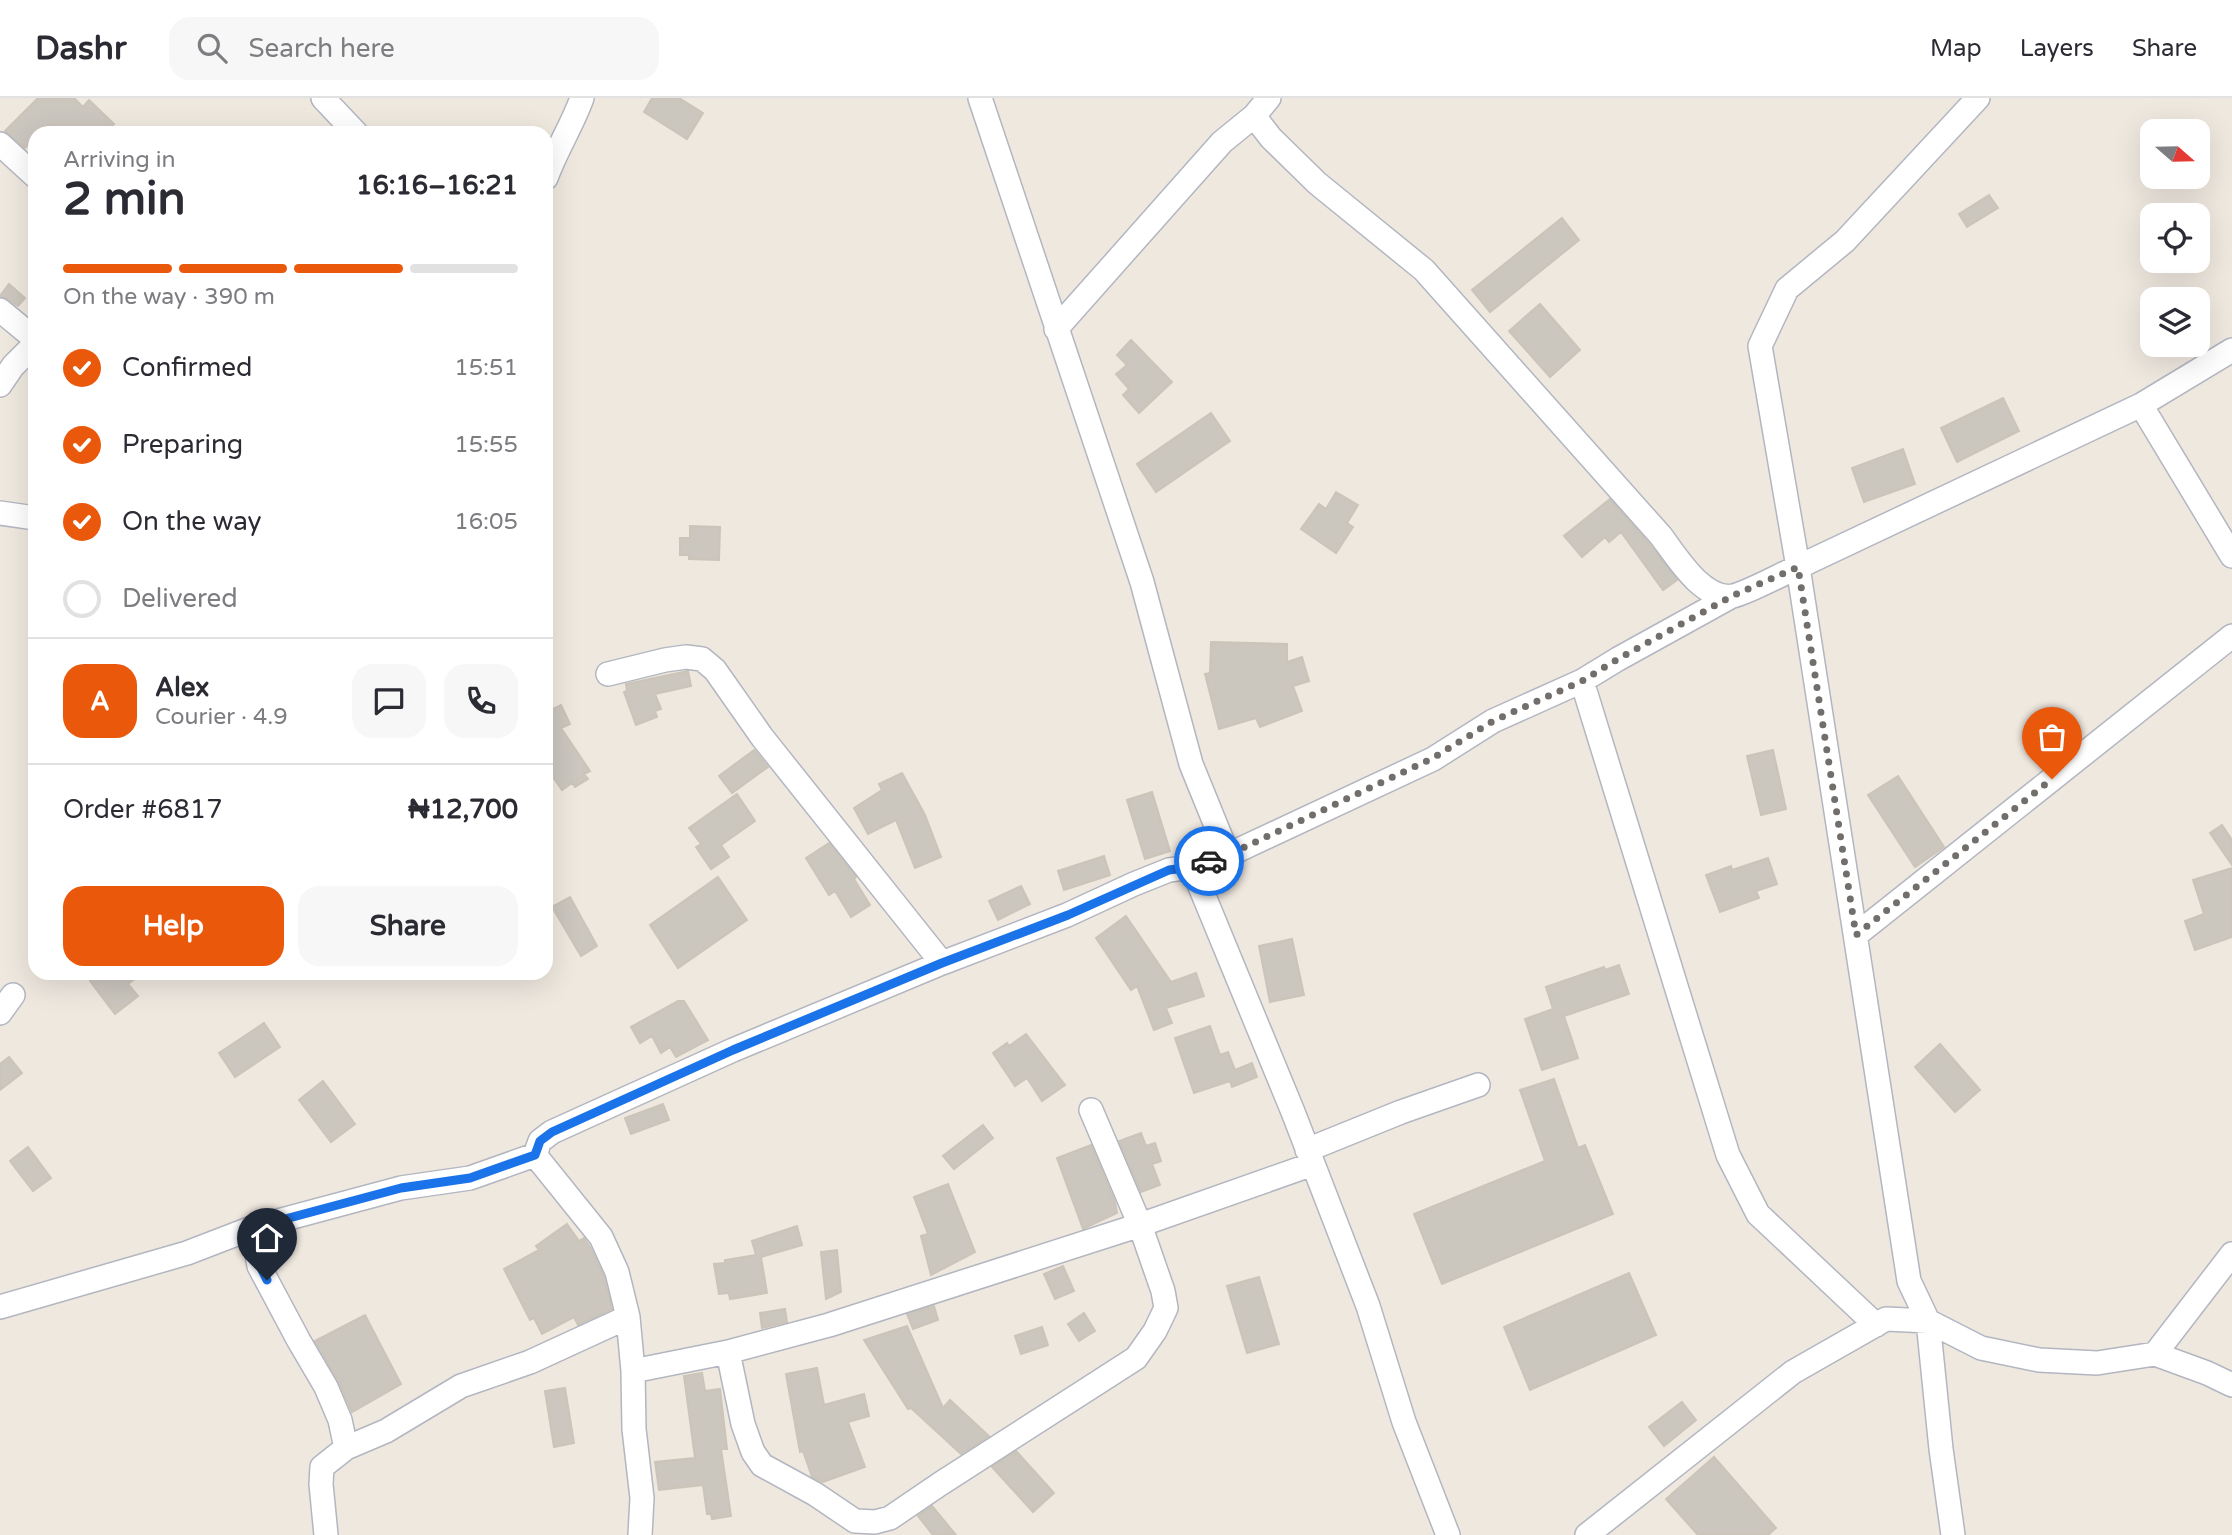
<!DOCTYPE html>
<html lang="en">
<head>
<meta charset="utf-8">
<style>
	body { margin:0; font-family:"Varela Round",sans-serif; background:#f7f7f7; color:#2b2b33; height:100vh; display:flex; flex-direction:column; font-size:26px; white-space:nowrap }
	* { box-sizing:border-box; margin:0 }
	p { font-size:23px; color:#7c7c81 }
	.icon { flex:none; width:38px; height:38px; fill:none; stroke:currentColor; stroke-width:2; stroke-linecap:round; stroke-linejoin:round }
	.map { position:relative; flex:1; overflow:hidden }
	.side { position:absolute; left:28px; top:28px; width:525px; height:854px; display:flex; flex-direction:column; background:#fff; border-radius:21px; box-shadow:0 7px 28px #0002 }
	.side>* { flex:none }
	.needle { width:46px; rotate:110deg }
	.buttons { position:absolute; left:2140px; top:21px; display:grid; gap:14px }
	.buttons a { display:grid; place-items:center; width:70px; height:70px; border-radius:14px; background:#fff; box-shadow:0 7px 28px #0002; font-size:35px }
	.pin { position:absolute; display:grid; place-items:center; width:60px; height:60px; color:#fff; margin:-72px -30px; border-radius:50% 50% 50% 0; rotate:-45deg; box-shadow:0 0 7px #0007 }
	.pin .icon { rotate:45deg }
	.courier { position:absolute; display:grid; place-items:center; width:70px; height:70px; margin:-35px; border:5px solid #1a73e8; border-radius:50%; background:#fff; color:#222; box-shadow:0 2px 9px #0007 }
	.headline em { font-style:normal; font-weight:800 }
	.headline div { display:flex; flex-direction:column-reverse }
	.headline { display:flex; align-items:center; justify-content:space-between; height:119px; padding:0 35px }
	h1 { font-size:46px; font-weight:800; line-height:52px }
	.bar { display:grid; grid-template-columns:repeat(4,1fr); gap:10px 7px; align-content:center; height:84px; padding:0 35px }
	.bar i { height:9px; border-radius:5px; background:#e1e1e2 }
	.bar .selected { background:#ea580c }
	.bar p { grid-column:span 4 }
	.line { display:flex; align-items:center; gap:18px; padding:0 35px; border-top:2px solid #e1e1e2 }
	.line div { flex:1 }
	.round { display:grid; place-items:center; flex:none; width:74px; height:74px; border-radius:21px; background:#f7f7f7 }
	ol { padding:0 35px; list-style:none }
	li { display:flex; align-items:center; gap:21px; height:77px }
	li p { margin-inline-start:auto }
	li .icon { padding:7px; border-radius:50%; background:#ea580c; color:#fff; stroke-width:4 }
	li:last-child { color:#7c7c81 }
	li i { width:38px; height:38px; border:4px solid #e1e1e2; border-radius:50% }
	.button { display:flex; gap:14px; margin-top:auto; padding:14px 35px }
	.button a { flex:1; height:80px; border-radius:21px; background:#ea580c; color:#fff; font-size:28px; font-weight:800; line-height:80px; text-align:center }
	.button a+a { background:#f7f7f7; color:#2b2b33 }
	header { display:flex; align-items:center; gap:42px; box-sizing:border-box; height:98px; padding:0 35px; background:#fff; border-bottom:2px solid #e1e1e2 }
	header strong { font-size:33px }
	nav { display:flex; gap:38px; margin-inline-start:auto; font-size:24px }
	.search { width:490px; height:63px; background:#f7f7f7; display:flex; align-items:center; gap:18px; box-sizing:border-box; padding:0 24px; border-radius:21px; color:#7c7c81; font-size:26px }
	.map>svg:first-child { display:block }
	.building { fill:#cbc6be; stroke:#cbc4b8; stroke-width:2 }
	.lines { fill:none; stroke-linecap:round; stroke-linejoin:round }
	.minor-casing { stroke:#b3b6c1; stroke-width:26 }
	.minor { stroke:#fff; stroke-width:23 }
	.done { stroke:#716e6b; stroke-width:7; stroke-dasharray:0 12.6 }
	.route { stroke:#1a73e8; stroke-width:9 }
</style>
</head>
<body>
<header>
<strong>Dashr</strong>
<div class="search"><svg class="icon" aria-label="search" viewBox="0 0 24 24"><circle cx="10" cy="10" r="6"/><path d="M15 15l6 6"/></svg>Search here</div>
<nav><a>Map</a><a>Layers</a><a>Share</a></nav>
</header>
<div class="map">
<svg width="2232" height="1437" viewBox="0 0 2232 1437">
	<rect width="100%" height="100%" fill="#efe8df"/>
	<path class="building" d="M 38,0 L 74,0 L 83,9 L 89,2 L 114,26 L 105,35 L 35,35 L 35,41 L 25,50 L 5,33 Z
		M 652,0 L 679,0 L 703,15 L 687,41 L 644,14 Z
		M 1989,97 L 1998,110 L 1967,129 L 1959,116 Z
		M 1562,120 L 1579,142 L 1490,214 L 1472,192 Z
		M 9,186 L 25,200 L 18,208 L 8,201 L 0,198 Z
		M 1540,206 L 1580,252 L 1550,279 L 1509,233 Z
		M 1131,242 L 1172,284 L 1139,315 L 1123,297 L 1129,291 L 1116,276 L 1127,267 L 1117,257 Z
		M 2003,300 L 2019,333 L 1957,364 L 1941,330 Z
		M 1211,315 L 1230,343 L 1156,394 L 1137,366 Z
		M 1903,351 L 1915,386 L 1864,404 L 1852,370 Z
		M 1336,394 L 1358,407 L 1347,425 L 1353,429 L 1336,455 L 1301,431 L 1319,406 L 1326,411 Z
		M 1610,401 L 1650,447 L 1677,482 L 1663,492 L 1621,434 L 1609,444 L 1605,439 L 1582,459 L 1564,438 Z
		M 690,428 L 720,429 L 719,462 L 689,461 L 689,457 L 680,457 L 680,440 L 690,440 Z
		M 1211,544 L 1287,546 L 1287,564 L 1302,559 L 1309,583 L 1293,588 L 1302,613 L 1260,629 L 1256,620 L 1219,631 L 1205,576 L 1210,575 Z
		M 688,573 L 691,588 L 655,596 L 661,611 L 655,613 L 657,619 L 636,627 L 624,594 L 627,593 L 626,586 Z
		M 561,607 L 570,626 L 561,630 L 590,673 L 584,676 L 588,681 L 575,689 L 572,685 L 562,692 L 546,669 L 546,608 L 549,613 Z
		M 754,652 L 768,669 L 732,695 L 719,678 Z
		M 1773,652 L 1786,711 L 1761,717 L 1747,658 Z
		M 902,675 L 925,717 L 941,759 L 915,770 L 896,722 L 868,736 L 854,710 L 882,692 L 879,686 Z
		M 1898,678 L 1944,749 L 1915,769 L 1868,697 Z
		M 1152,694 L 1170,753 L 1145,761 L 1127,702 Z
		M 737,696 L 755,723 L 721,747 L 729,759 L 711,771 L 696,749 L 701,746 L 689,730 Z
		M 2222,727 L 2232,742 L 2232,767 L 2210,735 Z
		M 829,745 L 856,779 L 854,781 L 870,807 L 851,819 L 835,793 L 829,797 L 806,760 Z
		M 1104,758 L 1110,777 L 1064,792 L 1058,773 Z
		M 1768,760 L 1777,786 L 1756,793 L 1759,800 L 1720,814 L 1706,777 L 1731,768 L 1732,772 Z
		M 2232,770 L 2232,839 L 2195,852 L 2185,823 L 2204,816 L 2193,782 Z
		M 718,779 L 747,822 L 678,870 L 650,827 Z
		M 1021,788 L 1030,806 L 998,822 L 989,803 Z
		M 570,799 L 597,848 L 581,858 L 552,809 Z
		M 1126,818 L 1171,884 L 1196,875 L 1204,898 L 1166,910 L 1172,925 L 1154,932 L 1137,888 L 1131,892 L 1096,840 Z
		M 1292,841 L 1304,897 L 1270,904 L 1259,848 Z
		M 1619,867 L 1629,896 L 1564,918 L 1578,960 L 1542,972 L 1525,921 L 1553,911 L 1546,889 L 1604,869 L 1605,872 Z
		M 100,875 L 142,875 L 128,886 L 138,898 L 115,916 L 90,883 Z
		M 678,903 L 684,903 L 708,942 L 676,959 L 670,949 L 661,955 L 652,938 L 640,945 L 631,929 Z
		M 264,925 L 280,949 L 235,979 L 219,955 Z
		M 1210,928 L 1220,957 L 1228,954 L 1235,972 L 1252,965 L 1257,979 L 1232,989 L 1230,983 L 1194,995 L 1175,940 Z
		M 1026,936 L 1065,987 L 1042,1003 L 1027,980 L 1015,988 L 993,955 L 1007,945 L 1009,948 Z
		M 1940,946 L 1980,992 L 1955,1014 L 1915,969 Z
		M 9,959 L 22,975 L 0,992 L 0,966 Z
		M 1554,981 L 1578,1050 L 1585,1047 L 1613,1116 L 1442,1186 L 1414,1116 L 1545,1063 L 1520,992 Z
		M 323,983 L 355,1026 L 331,1044 L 299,1002 Z
		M 663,1006 L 669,1022 L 631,1036 L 625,1020 Z
		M 983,1027 L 993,1040 L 954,1071 L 943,1058 Z
		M 1141,1035 L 1146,1048 L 1155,1045 L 1161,1063 L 1152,1066 L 1160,1087 L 1141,1094 L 1119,1043 Z
		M 1091,1047 L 1115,1104 L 1117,1115 L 1083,1131 L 1057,1060 Z
		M 28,1049 L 51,1080 L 33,1093 L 10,1063 Z
		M 948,1086 L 975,1154 L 931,1177 L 921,1138 L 928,1136 L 914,1099 Z
		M 567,1126 L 579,1143 L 584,1140 L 591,1151 L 604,1179 L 612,1211 L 578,1227 L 574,1219 L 542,1236 L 534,1220 L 530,1222 L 504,1171 L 539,1152 L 536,1148 Z
		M 797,1128 L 802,1147 L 761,1159 L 767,1195 L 730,1201 L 729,1195 L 719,1196 L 714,1166 L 725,1165 L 725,1162 L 756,1157 L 752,1143 Z
		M 837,1152 L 841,1194 L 826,1201 L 821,1154 Z
		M 1063,1168 L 1074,1193 L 1055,1201 L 1044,1176 Z
		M 1629,1175 L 1656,1237 L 1530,1292 L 1504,1229 Z
		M 1259,1179 L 1279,1246 L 1247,1255 L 1227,1188 Z
		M 934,1208 L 938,1222 L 913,1231 L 907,1216 Z
		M 785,1211 L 787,1224 L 762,1230 L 760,1215 Z
		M 1084,1215 L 1095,1233 L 1079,1243 L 1068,1226 Z
		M 365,1217 L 401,1286 L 352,1314 L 338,1282 L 315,1243 Z
		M 907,1228 L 943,1310 L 950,1302 L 989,1338 L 961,1356 L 911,1310 L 908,1311 L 864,1242 Z
		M 1042,1229 L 1048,1247 L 1021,1256 L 1015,1238 Z
		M 817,1270 L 824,1307 L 864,1296 L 869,1318 L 848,1324 L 865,1369 L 823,1384 L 812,1379 L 803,1353 L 800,1354 L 786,1276 Z
		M 702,1275 L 705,1293 L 720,1291 L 727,1351 L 721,1351 L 731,1418 L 712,1421 L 711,1416 L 707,1416 L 703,1387 L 659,1392 L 655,1364 L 695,1360 L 684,1278 Z
		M 565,1290 L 574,1345 L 554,1349 L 545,1293 Z
		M 1682,1304 L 1696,1322 L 1664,1348 L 1649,1329 Z
		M 1016,1353 L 1054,1395 L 1033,1414 L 992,1369 Z
		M 1714,1359 L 1776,1430 L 1768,1437 L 1698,1437 L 1666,1401 Z
		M 932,1408 L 956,1437 L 933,1437 L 918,1418 Z"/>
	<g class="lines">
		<g class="minor-casing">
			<path id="minor" d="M 323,0 L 356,35
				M 980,0 L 1142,484 L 1191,666 L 1228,757
				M 1254,18 L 1271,40 L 1317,85 L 1424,172 L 1661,438 C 1676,458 1703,503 1733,498 C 1747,495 1782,476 1798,469 L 1760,248 L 1787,191 L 1845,143 L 1978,0
				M 0,46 L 35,78
				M 546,80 C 556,52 572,28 582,0
				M 0,212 L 29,236 L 35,244
				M 1056,231 L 1222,44 L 1254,18 L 1269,0
				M 2232,252 L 2141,307 L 1798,469 L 1909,1183 L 1928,1223 L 1981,1250 L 2039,1262 L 2097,1265 L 2155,1256 L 2207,1275 L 2232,1287
				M 0,287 L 13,268 L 35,246
				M 2141,307 L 2232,458
				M 0,415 L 35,420
				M 608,576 L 665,562 L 686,559 L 702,561 L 715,572 L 762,639 L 942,865
				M 1582,583 L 1728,1057 L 1758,1116 L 1876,1227
				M 1192,769 L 1293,1014 L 1368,1208 L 1404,1324 L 1448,1437
				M 1856,837 L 2232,538
				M 0,915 L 13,897
				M 1307,1052 L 1401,1014 L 1478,987
				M 535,1057 L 601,1139 L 617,1174 L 628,1219 L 633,1273 L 634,1331 L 642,1400 L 640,1437
				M 252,1130 L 259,1168 L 299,1243 L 326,1289 L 340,1322 L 346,1350
				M 0,1209 L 187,1155 L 252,1130 L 401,1090 L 470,1080 L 535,1057 L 540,1043 L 552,1034 L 733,952 L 942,865 L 1067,817 L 1134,786 L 1169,772 L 1192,769 L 1228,757 L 1433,661 L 1493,623 L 1582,583 L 1618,561 L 1732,498
				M 728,1254 L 743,1326 L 753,1354 L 762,1367 L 815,1396 L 855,1423 L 875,1424 L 890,1420 L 940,1386 L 1136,1260 L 1155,1233 L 1166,1210 L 1163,1193 L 1140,1127 L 1091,1012
				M 2155,1256 L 2232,1156
				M 633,1273 L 728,1254 L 829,1227 L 1140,1127 L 1313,1066
				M 326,1437 L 321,1386 L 322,1369 L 346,1350 L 386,1333 L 461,1288 L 530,1264 L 628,1219
				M 1587,1437 L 1793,1274 L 1886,1221 L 1928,1223 L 1941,1351 L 1953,1437"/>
		</g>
		<use href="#minor" class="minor"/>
	</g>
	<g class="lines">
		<path class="done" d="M 1209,763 L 1228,757 L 1433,660 L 1493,623 L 1582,583 L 1618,561 L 1732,498 L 1798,469 L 1856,837 L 2052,681"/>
		<path class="route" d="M 267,1182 L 260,1168 L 252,1130 L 401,1090 L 470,1080 L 535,1057 L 540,1043 L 552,1034 L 733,952 L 942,865 L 1068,817 L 1169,772 L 1192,769 L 1209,763"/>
	</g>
</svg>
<div class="buttons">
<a><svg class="needle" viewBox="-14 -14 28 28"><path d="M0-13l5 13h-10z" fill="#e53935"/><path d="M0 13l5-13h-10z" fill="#7c7c81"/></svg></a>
<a><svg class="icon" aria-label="locate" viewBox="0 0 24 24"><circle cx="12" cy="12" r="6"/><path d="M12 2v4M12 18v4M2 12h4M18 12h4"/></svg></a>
<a><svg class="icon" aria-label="layers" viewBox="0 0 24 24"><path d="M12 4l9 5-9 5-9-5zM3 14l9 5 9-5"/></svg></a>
</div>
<div class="pin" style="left:2052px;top:681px;background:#ea580c"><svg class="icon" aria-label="bag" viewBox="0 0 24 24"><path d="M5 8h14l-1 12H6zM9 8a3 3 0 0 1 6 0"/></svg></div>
<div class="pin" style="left:267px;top:1182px;background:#1f2937"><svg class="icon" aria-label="home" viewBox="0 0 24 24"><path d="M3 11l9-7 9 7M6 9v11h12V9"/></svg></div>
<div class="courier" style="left:1209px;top:763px"><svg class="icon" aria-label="car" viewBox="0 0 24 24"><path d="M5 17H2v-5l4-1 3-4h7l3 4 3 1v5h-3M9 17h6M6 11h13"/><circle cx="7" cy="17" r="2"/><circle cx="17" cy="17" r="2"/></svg></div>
<section class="side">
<div class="headline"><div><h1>2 min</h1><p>Arriving in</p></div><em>16:16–16:21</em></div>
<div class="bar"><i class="selected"></i><i class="selected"></i><i class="selected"></i><i></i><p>On the way · 390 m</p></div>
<ol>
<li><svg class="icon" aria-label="check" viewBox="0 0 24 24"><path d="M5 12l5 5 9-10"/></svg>Confirmed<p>15:51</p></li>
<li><svg class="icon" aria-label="check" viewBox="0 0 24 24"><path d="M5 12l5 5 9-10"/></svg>Preparing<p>15:55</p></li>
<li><svg class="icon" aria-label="check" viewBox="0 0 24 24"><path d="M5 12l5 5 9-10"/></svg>On the way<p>16:05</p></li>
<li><i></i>Delivered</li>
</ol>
<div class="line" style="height:126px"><b class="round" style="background:#ea580c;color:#fff">A</b><div><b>Alex</b><p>Courier · 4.9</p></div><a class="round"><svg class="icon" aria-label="chat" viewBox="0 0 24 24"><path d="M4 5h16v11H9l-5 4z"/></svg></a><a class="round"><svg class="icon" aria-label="phone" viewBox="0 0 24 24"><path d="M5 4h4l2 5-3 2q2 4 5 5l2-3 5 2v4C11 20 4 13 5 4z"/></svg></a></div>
<div class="line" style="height:91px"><div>Order #6817</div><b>₦12,700</b></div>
<div class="button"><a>Help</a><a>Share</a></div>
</section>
</div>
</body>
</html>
